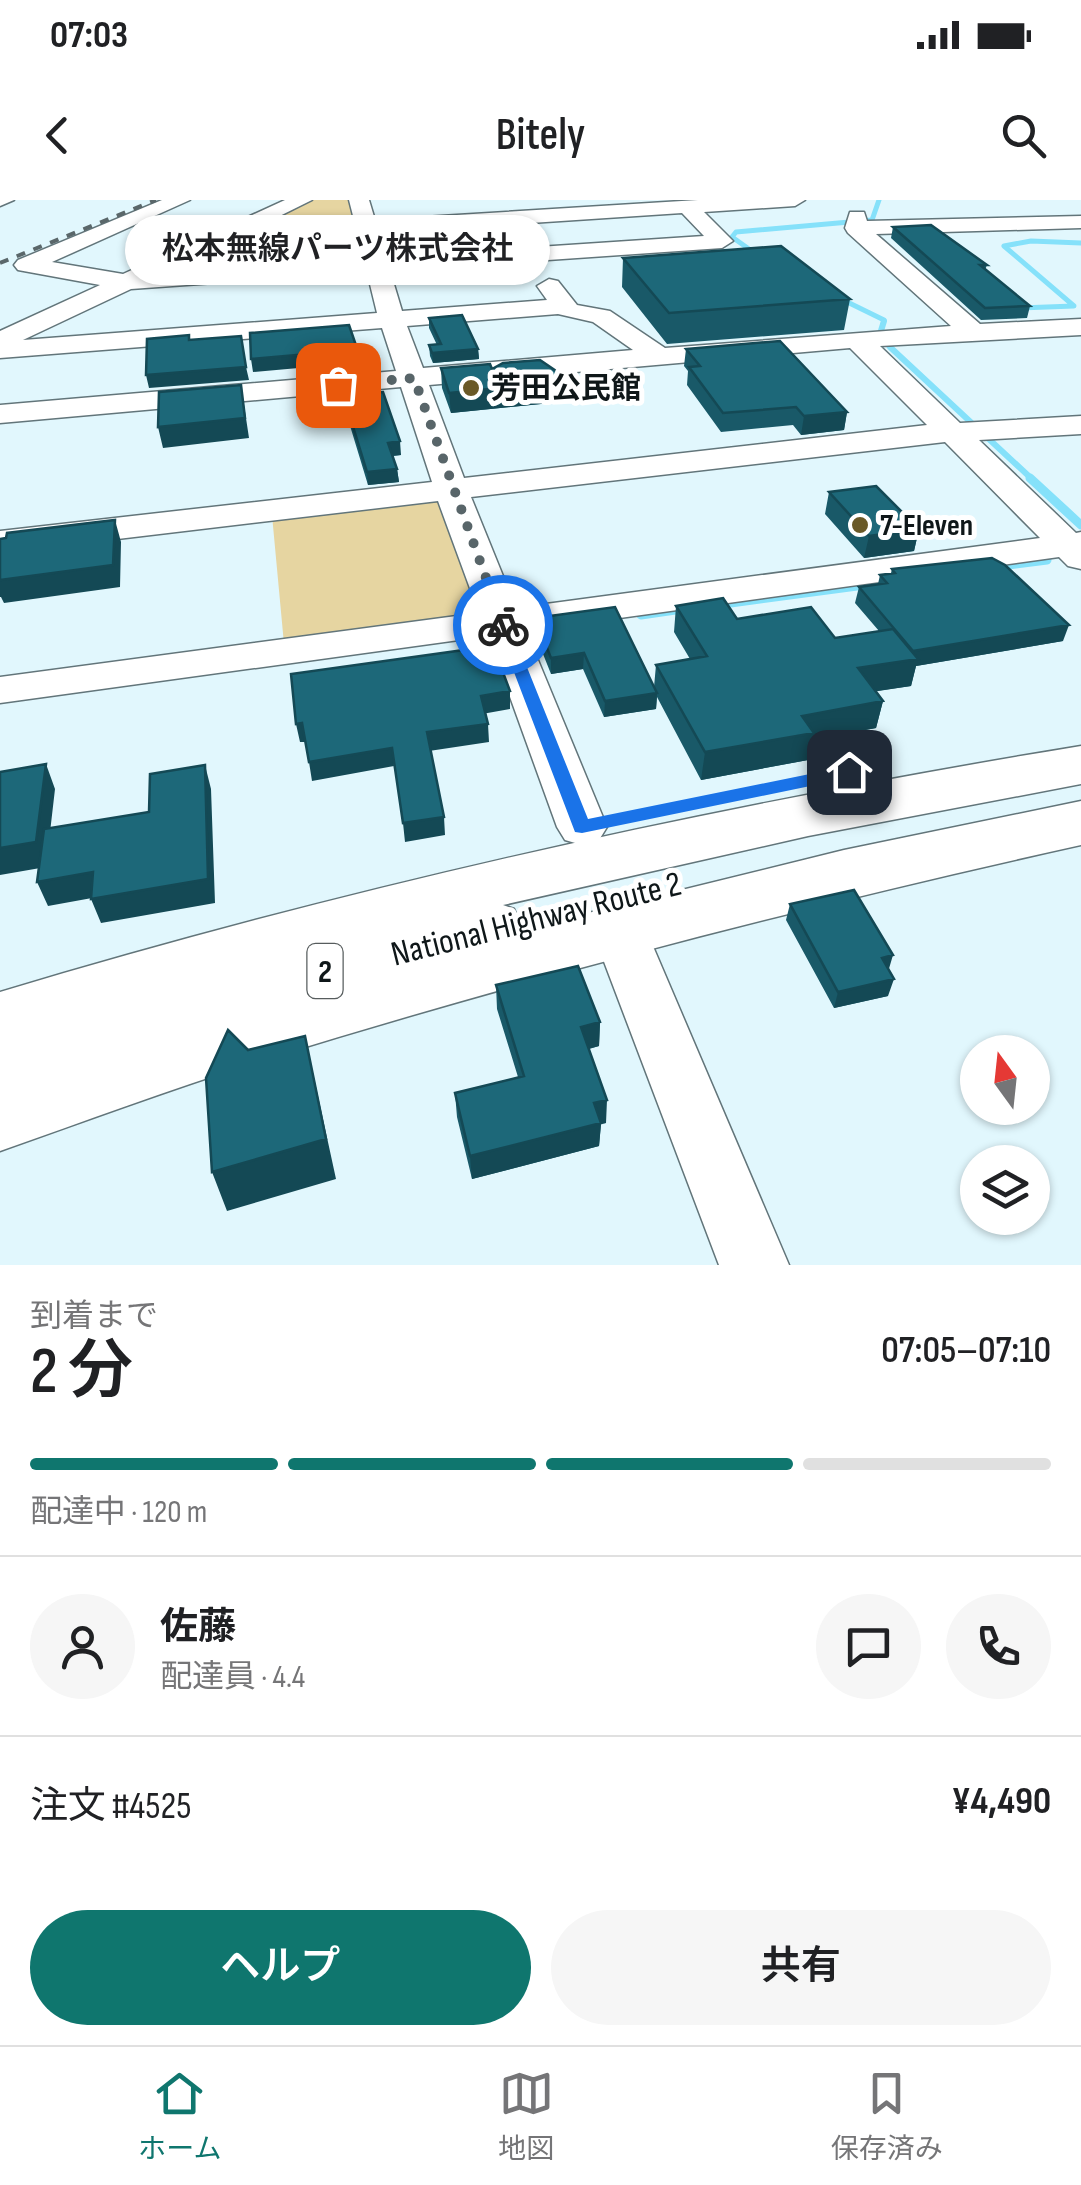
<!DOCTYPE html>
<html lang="ja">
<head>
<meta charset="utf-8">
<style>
	body { margin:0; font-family:"Sofia Sans Condensed","Noto Sans JP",sans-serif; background:#f6f6f6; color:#202124; height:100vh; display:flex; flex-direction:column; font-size:38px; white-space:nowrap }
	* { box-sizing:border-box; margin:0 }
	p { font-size:32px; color:#757577 }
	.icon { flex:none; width:55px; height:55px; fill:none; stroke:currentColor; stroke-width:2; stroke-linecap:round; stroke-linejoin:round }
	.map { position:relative; height:1065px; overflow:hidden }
	.sheet { display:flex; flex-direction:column; background:#fff; flex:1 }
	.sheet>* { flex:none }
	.needle { width:65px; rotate:345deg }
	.tools { position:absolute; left:960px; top:835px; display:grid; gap:20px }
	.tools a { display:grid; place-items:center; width:90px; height:90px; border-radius:50%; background:#fff; box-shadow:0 2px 8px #0004; font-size:50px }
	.pin { position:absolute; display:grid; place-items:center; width:85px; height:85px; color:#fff; margin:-42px; border-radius:20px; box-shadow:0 5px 15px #0006 }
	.courier { position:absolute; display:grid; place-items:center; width:100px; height:100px; margin:-50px; border:8px solid #1a73e8; border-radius:50%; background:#fff; color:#222; box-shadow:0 2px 12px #0007 }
	.bubble { position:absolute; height:70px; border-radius:35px; background:#fff; box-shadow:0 2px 8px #0004; font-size:32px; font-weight:600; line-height:70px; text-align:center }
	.overview em { font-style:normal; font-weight:600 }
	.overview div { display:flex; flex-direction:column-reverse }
	.overview { display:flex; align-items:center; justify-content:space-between; height:170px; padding:0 30px }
	h1 { font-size:65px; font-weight:600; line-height:75px }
	.bar { display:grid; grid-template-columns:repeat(4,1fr); gap:15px 10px; align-content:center; height:120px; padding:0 30px }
	.bar i { height:12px; border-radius:8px; background:#e0e0e0 }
	.bar .selected { background:#0f766e }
	.bar p { grid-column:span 4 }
	.line { display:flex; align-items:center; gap:25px; padding:0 30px; border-top:2px solid #e0e0e0 }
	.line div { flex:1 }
	.round { display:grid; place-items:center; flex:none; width:105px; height:105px; border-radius:52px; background:#f6f6f6 }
	.action { display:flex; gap:20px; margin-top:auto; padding:20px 30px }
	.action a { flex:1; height:115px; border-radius:60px; background:#0f766e; color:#fff; font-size:40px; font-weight:600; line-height:115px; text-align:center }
	.action a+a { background:#f6f6f6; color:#202124 }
	.status { display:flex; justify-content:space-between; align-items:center; height:70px; padding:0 50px; background:#fff; direction:ltr }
	.status svg { height:28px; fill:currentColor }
	header { display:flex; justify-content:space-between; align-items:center; height:130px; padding:0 30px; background:#fff; font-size:45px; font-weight:600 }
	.dock { display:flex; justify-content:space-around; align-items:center; height:140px; border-top:2px solid #e0e0e0; background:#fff; font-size:28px; color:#757577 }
	.dock a { display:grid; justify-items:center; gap:5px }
	.dock .selected { color:#0f766e }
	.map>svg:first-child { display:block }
	.green { fill:#e6d5a1 }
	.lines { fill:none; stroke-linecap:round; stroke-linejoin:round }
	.stream-far2 { stroke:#85e1fa; stroke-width:5 }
	.stream-far1 { stroke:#85e1fa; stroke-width:6 }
	.stream { stroke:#85e1fa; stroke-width:9 }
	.minor-casing { stroke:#62757a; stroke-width:3 }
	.highway-casing { stroke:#62757a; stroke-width:3 }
	.minor { fill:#fff; fill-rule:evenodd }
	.highway { fill:#fff; fill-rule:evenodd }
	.rail { stroke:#5a676a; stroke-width:4; stroke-dasharray:9 9; stroke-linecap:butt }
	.wall { fill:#195968 }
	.shaded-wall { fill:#144955 }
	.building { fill:#1d6879; stroke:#144955; stroke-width:2.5 }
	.route { fill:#1a73e8 }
	.done { stroke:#586569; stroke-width:10; stroke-dasharray:0 18 }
	.poi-dot { fill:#6a5927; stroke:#fff; stroke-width:4 }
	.labels { text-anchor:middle; stroke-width:10; stroke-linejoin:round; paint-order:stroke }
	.far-poi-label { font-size:30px; font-weight:bold; fill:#0f1719; stroke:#fff; text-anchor:start }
	.shield { fill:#fff; stroke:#575d5e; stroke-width:2.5 }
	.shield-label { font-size:32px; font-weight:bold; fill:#0f1719 }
	.street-label { font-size:35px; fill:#0f1719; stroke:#fff }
</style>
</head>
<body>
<div class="status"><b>07:03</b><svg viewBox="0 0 49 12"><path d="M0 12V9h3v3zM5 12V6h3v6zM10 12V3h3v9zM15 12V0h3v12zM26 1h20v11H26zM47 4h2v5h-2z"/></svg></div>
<header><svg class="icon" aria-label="back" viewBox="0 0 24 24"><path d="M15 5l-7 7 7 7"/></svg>Bitely<svg class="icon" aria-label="search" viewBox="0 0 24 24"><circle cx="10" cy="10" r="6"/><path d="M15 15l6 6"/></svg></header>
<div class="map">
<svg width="1081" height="1065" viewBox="0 0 1081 1065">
	<rect width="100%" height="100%" fill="#e1f7fd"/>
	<path class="green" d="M 306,0 L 350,0 L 357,28 L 230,36 Z
		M 433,297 L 447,302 L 486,418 L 284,444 L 272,315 Z"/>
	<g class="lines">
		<path class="stream-far2" d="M 756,54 L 732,37 L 736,32 L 872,20 L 879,0
			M 837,97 L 884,120 L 883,124
			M 1020,108 L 1074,106 L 1004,46 L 1031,41 L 1081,43"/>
		<path class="stream-far1" d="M 884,121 L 880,134 L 890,147 L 1033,280"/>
		<path class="stream" d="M 1030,278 L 1081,325
			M 993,367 L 1047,360
			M 716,405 L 887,382
			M 641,415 L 689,408"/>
		<g class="minor-casing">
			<path id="minor" d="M 0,0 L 14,0 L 0,6 Z
				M 162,0 L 190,0 L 52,62 L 123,74 L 285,0 L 312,0 L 167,72 L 364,59 L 349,0 L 369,0 L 375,20 L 698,0 L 805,0 L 795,6 L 704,12 L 733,41 L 722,48 L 390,71 L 402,111 L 547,100 L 537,86 L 549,79 L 558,81 L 577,105 L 610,111 L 665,148 L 951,126 L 848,33 L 845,28 L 850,12 L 864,12 L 867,21 L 1081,16 L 1081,28 L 876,34 L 980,124 L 1081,119 L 1081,135 L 880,146 L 960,223 L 1081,216 L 1081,234 L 979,240 L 1076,333 L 1081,332 L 1081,369 L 1068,366 L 1059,357 L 526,431 L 607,627 L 599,640 L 582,645 L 565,640 L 557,627 L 488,436 L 0,503 L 0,477 L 479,413 L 438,301 L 0,353 L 0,331 L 432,282 L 401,187 L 0,223 L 0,205 L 396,171 L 382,128 L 0,158 L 0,131 L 100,85 L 18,70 L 14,65 L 18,60 ZM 682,13 L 704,36 L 386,57 L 379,33 ZM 367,72 L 377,113 L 23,140 L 131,89 ZM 558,114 L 593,122 L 633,150 L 423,168 L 407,126 ZM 850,148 L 927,225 L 464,278 L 429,185 ZM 945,242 L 1040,338 L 516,408 L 471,297 Z
				M 619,709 L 638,715 L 646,730 L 789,1065 L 719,1065 L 592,730 L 600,715 Z"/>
		</g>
		<g class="highway-casing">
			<path id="highway" d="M 1081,546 L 1081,584 L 808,636 L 503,705 L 514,709 L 523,729 L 844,650 L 1081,601 L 1081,645 C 806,706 535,776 266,859 C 176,887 88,920 0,951 L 0,792 C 355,685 715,606 1081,546 Z"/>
		</g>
		<use href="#minor" class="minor"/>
		<use href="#highway" class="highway"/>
		<path class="rail" d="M 0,63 L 156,0"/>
	</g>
	<path class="wall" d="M 893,27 L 987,65 L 985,70 L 1030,106 L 1027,118 L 981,120 L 891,38 Z
		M 623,58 L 850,99 L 844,130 L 667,144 L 622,87 Z
		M 429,118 L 478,149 L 479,159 L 433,163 L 430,156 L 429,145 L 437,145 L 429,128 Z
		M 686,149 L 847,212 L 844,230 L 801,235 L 793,225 L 721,232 L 687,185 L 688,171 L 684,166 Z
		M 441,168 L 492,169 L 571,181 L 571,201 L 451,213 L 442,188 Z
		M 340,184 L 371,193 L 401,255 L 393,256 L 397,269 L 399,282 L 368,285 L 341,196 Z
		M 829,292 L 919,329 L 914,351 L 864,358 L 825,314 Z
		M 892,369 L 1063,441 L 916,466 L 911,486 L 876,491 L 883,501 L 876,528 L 812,540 L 808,560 L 701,580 L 657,497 L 656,509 L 604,517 L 583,469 L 551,474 L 535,434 L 535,418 L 654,487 L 656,465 L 690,459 L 674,432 L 676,406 L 835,438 L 879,431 L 855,403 L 859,387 L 878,384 L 880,375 L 891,373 Z
		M 790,704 L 888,770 L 888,796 L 834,808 L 786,720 Z
		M 496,785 L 600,822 L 599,846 L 589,849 L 606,923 L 601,924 L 599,946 L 472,979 L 457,917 L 455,893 L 518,877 L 497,809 Z"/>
	<path class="shaded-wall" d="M 478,149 L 479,159 L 433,163 L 432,153 Z
		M 330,152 L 332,165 L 253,172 L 251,159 Z
		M 360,157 L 361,170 L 333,173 L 332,159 Z
		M 246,167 L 249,180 L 149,188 L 146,175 Z
		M 571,181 L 571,201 L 451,213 L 449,193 Z
		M 241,185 L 249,238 L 163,248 L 158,227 Z
		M 847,212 L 844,230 L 801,235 L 804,216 Z
		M 400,241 L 401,255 L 390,256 L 388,243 Z
		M 397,269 L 399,282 L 368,285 L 367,272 Z
		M 115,320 L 121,342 L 120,387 L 4,403 L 1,397 L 0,397 L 0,380 Z
		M 919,329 L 914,351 L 864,358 L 869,336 Z
		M 1069,425 L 1063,441 L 916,466 L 911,486 L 852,495 L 858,468 L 913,451 Z
		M 584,453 L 583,469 L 551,474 L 551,458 Z
		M 510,491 L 510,509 L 482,514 L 481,496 Z
		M 657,493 L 656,509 L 604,517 L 605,501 Z
		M 883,501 L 876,528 L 812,540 L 808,560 L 701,580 L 705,552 L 802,516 Z
		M 302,523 L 305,542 L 300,542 L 296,524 Z
		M 488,524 L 489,542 L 429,551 L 427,532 Z
		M 392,548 L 394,566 L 312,581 L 309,562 Z
		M 46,564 L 55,589 L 46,667 L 0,675 L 0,648 Z
		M 205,565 L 211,589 L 215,703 L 101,723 L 91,699 Z
		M 444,617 L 445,635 L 405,642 L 403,623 Z
		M 93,672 L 103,696 L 48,706 L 37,682 Z
		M 893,755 L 888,772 L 882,758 Z
		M 894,779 L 888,796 L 834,808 L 838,792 Z
		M 600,822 L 599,846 L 580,851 L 581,827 Z
		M 305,836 L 336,979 L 227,1011 L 212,972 Z
		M 607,900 L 606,923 L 601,924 L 599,946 L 472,979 L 470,956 L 594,903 Z"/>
	<path class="building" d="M 931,25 L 987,65 L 980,65 L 1030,106 L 985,108 L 893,27 Z
		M 781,46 L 850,99 L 669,113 L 623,58 Z
		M 462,115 L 478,149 L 432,153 L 429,145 L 441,144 L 429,118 Z
		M 349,125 L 360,157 L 332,159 L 330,152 L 251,159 L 250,133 Z
		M 189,135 L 189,140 L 241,136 L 246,167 L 146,175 L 147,139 Z
		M 780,141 L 847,212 L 804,216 L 796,207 L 723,213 L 689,167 L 700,166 L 686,149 Z
		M 540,160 L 571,181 L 449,193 L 441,168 L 490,164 L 492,169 L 503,163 Z
		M 367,181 L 371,193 L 383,192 L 400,241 L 388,243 L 397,269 L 367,272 L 340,184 Z
		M 241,185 L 245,218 L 158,227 L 159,192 Z
		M 876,286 L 919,329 L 869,336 L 829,292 Z
		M 115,320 L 113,365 L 0,380 L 0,339 L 6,338 L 7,333 Z
		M 992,358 L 1005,365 L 1069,425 L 913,451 L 859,387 L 887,383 L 880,375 L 895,373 L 892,369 Z
		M 723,398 L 737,419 L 811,407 L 835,438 L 893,429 L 918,459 L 858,468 L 883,501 L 802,516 L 814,533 L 705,552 L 656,465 L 707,456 L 676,406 Z
		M 615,407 L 657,493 L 605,501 L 584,453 L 551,458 L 535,418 Z
		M 493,446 L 510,491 L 481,496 L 488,524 L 427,532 L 444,617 L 403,623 L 392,548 L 309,562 L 302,523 L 296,524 L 291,474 Z
		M 46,564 L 36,642 L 0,648 L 0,572 Z
		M 205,565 L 208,679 L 91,699 L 93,672 L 37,682 L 44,629 L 149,612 L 150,574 Z
		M 854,690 L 893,755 L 882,758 L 894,779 L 838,792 L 790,704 Z
		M 578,766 L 600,822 L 581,827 L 607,900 L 594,903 L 601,923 L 470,956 L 455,893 L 524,876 L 496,785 Z
		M 228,830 L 248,850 L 305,836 L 326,939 L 212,972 L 206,878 Z"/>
	<path class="route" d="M 498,422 L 510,425 L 588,619 L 849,566 L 857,572 L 849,578 L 582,633 L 575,632 L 496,425 Z"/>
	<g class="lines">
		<path class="done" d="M 338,185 L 414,178 L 503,425"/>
	</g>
	<g class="poi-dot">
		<circle cx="471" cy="188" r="10"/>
		<circle cx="860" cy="325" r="10"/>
	</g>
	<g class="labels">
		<g class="far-poi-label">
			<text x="491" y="198">芳田公民館</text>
			<text x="880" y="335">7-Eleven</text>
		</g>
		<rect class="shield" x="307.5" y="744" width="35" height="54" rx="8"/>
		<g class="shield-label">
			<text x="325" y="782">2</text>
		</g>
		<g class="street-label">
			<text transform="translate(536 718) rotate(-14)" y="12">National Highway Route 2</text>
		</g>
	</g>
</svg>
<div class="tools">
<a><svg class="needle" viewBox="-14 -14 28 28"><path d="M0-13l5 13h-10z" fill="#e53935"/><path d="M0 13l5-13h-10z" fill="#757577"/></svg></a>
<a><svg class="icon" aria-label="layers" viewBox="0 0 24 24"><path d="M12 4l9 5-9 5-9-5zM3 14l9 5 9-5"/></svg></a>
</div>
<div class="pin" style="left:338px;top:185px;background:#ea580c"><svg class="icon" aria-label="bag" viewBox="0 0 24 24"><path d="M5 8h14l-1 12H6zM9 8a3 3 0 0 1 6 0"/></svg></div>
<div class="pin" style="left:849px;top:572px;background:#1f2937"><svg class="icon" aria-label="home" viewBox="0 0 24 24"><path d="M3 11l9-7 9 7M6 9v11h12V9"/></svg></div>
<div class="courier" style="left:503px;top:425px"><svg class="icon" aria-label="bike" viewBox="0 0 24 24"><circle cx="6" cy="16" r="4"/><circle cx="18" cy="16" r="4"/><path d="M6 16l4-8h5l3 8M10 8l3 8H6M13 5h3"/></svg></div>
<div class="bubble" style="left:125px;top:15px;width:425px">松本無線パーツ株式会社</div>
</div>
<section class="sheet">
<div class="overview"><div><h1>2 分</h1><p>到着まで</p></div><em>07:05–07:10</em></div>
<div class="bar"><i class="selected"></i><i class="selected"></i><i class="selected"></i><i></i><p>配達中 · 120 m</p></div>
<div class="line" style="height:180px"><a class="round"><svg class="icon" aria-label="person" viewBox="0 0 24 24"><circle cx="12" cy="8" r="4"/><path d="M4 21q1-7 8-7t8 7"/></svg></a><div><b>佐藤</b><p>配達員 · 4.4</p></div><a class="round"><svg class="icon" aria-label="chat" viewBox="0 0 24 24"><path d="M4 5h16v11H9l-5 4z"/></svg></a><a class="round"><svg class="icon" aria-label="phone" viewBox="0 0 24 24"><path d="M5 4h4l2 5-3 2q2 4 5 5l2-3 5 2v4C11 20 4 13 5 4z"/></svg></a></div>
<div class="line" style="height:130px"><div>注文 #4525</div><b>¥4,490</b></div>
<div class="action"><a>ヘルプ</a><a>共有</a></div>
</section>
<nav class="dock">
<a class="selected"><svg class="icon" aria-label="home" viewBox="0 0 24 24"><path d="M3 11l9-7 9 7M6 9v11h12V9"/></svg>ホーム</a>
<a><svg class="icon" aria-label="map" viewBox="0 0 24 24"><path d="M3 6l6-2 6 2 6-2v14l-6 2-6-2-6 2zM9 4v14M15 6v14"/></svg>地図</a>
<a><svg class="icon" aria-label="saved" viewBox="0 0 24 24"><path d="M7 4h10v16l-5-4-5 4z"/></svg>保存済み</a>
</nav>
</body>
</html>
